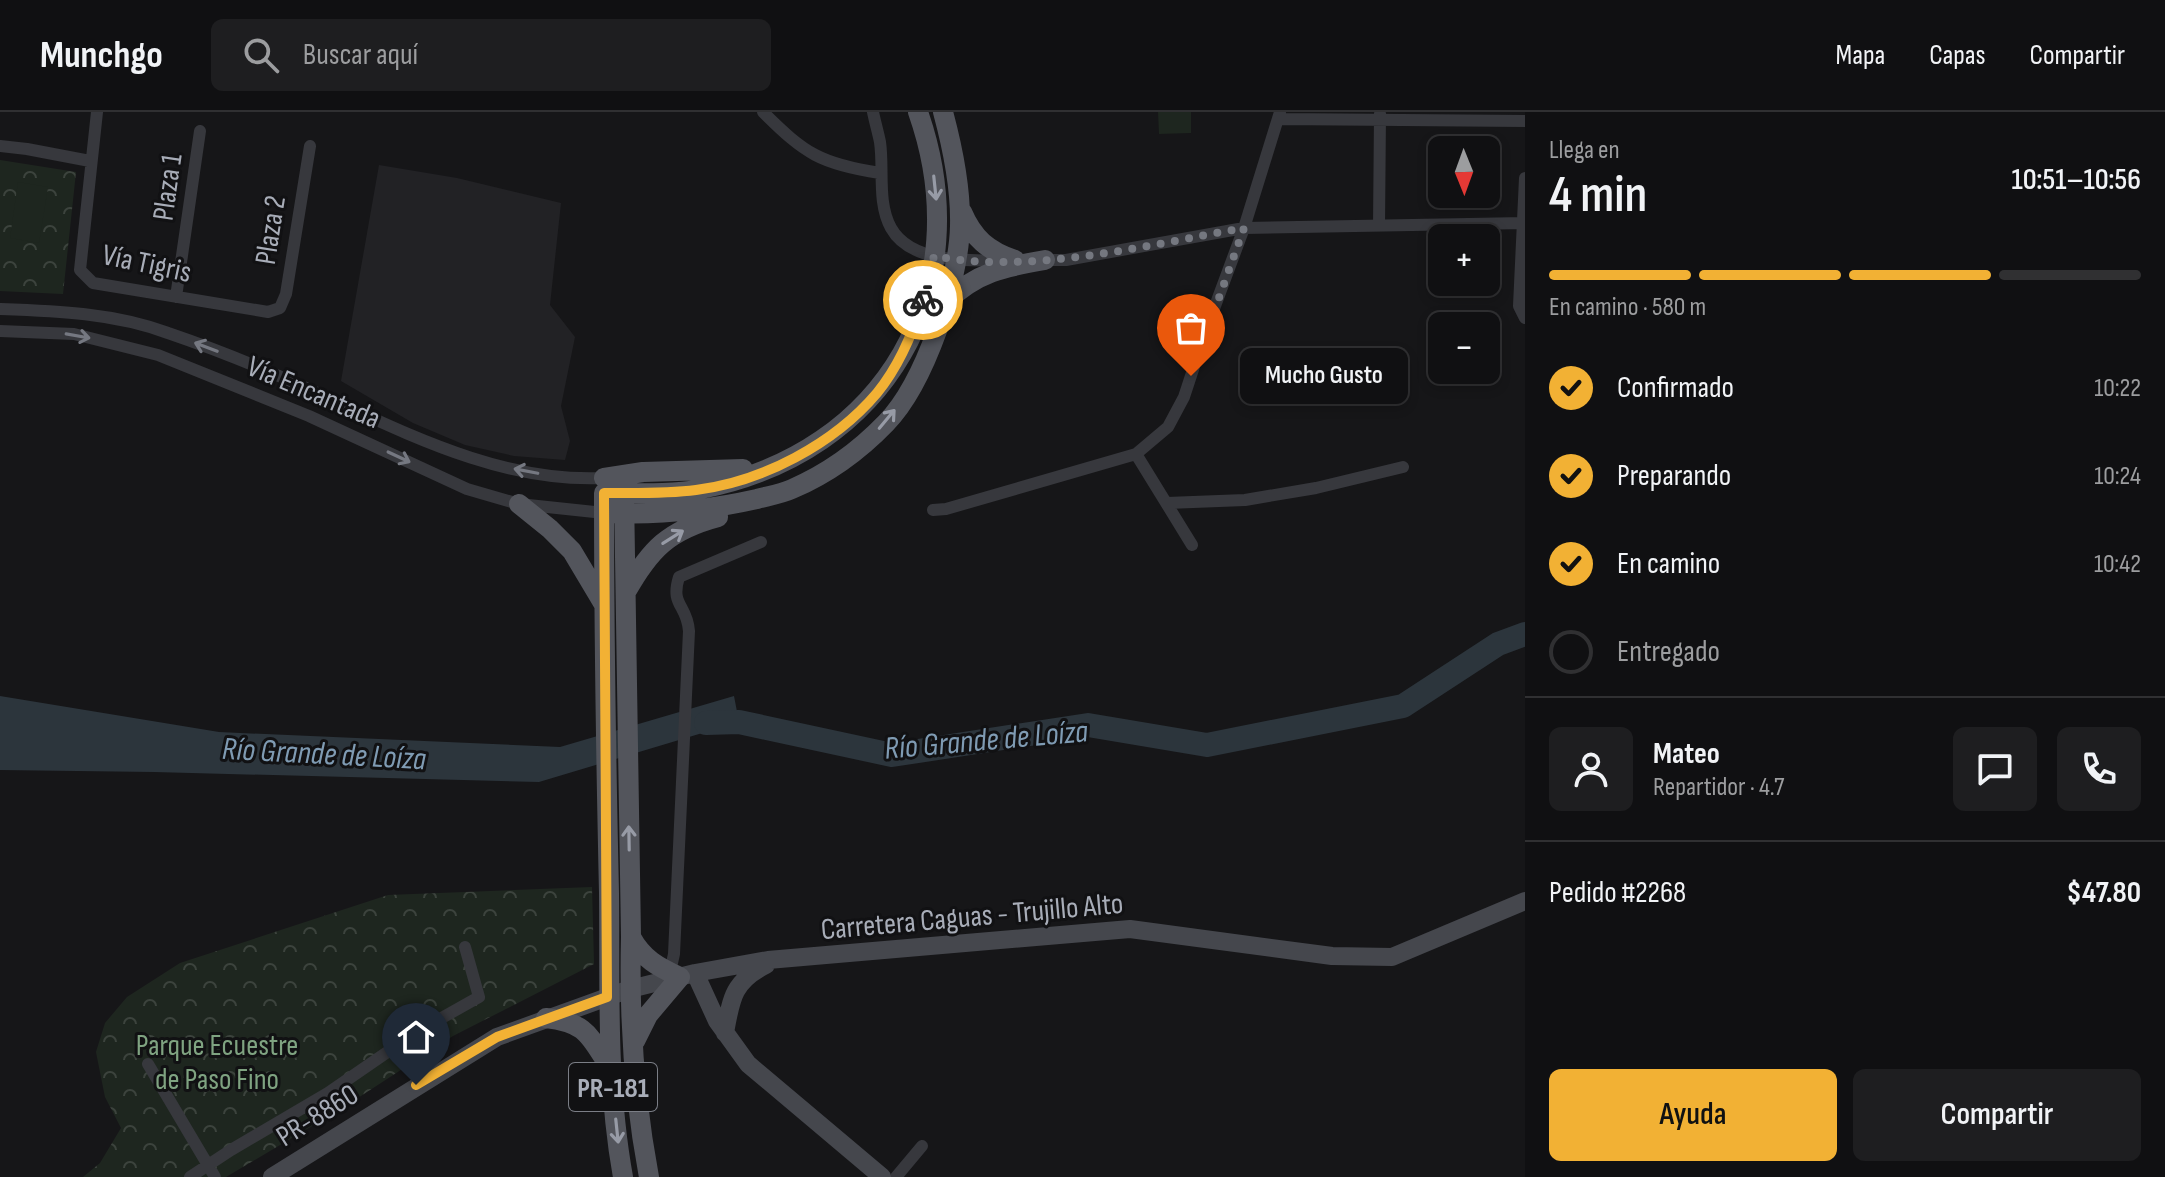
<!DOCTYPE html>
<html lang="es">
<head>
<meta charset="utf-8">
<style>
	body { margin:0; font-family:"Sofia Sans Condensed",sans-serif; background:#1e1e20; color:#f1f3f6; height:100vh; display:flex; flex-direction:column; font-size:30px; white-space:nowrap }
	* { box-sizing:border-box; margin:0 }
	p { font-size:26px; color:#9c9d9f }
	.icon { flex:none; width:44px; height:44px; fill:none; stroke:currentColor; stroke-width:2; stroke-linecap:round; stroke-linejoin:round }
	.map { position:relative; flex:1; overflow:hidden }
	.side { display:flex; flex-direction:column; background:#101012; width:640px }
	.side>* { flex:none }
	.needle { width:52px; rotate:179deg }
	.controls { position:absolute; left:1428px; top:24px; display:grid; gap:16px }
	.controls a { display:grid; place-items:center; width:72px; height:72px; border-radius:12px; background:#101012; box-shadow:0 4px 12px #0003,0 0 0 2px #303032; font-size:40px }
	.pin { position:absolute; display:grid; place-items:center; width:68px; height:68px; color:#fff; margin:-82px -34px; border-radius:50% 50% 50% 0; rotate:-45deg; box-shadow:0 0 8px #0007 }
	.pin .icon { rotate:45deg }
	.courier { position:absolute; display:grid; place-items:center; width:80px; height:80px; margin:-40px; border:6px solid #f2b134; border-radius:50%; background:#fff; color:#222; box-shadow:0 2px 10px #0007 }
	.bubble { position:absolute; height:56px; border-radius:12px; background:#101012; box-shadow:0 4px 12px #0003,0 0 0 2px #303032; font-size:26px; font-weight:600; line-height:56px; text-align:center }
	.head em { font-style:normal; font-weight:600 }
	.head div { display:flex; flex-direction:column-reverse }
	.head { display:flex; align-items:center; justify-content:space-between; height:136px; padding:0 24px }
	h1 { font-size:52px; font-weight:600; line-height:60px }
	.bar { display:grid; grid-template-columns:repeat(4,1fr); gap:12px 8px; align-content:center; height:96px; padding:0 24px }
	.bar i { height:10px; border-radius:6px; background:#303032 }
	.bar .active { background:#f2b134 }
	.bar p { grid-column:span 4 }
	.line { display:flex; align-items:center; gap:20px; padding:0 24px; border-top:2px solid #303032 }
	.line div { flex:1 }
	.round { display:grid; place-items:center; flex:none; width:84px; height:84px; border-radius:12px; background:#1e1e20 }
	ol { padding:0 24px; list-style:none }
	li { display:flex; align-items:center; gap:24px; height:88px }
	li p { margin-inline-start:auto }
	li .icon { padding:8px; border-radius:50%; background:#f2b134; color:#111; stroke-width:4 }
	li:last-child { color:#9c9d9f }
	li i { width:44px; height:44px; border:4px solid #303032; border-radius:50% }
	.button { display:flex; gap:16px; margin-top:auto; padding:16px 24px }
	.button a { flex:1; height:92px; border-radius:12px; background:#f2b134; color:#111; font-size:32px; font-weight:600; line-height:92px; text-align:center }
	.button a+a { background:#1e1e20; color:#f1f3f6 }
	header { display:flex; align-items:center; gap:48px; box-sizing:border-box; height:112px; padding:0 40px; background:#101012; border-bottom:2px solid #303032 }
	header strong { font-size:38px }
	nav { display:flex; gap:44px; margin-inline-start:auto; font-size:28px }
	.search { width:560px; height:72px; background:#1e1e20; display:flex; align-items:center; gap:20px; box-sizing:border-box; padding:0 28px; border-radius:12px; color:#9c9d9f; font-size:30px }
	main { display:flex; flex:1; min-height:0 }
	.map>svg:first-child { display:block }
	.built { fill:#222225 }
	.park { fill:url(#park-crowns) }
	.garden { fill:#1e261f }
	.water { fill:#2c353c }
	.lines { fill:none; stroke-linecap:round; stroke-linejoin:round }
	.river { stroke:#2c353c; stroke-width:24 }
	.street { stroke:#37383d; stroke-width:12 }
	.secondary { stroke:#45474d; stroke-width:18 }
	.primary { stroke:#53555c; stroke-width:20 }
	.oneway { stroke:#979ba6 }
	.oneway2 { stroke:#757881 }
	.done { stroke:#757880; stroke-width:8; stroke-dasharray:0 14.4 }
	.route { stroke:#f2b134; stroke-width:10 }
	.labels { text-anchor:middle; stroke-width:6; stroke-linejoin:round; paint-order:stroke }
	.shield { fill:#111113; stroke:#7b7e86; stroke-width:2 }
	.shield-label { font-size:28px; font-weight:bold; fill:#a8adb8 }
	.street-label { font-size:30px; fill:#a8adb8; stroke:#111113 }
	.park-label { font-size:30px; fill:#7fa381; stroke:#111113 }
	.water-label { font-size:32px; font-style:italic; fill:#7f9bb3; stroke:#111113 }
</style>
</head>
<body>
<header>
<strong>Munchgo</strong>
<div class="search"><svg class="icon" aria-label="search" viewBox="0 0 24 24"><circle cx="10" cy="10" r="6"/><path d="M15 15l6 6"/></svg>Buscar aquí</div>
<nav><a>Mapa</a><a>Capas</a><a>Compartir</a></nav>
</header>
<main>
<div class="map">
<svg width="1525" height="1065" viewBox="0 0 1525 1065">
	<defs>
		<pattern id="park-crowns" width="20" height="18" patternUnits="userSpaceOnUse" patternTransform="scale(2)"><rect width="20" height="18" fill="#1e261f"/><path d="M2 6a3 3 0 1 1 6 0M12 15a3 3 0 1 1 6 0" fill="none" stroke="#3c433d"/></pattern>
	</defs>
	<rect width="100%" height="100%" fill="#161618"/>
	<path class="built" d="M 379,53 L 457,66 L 561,91 L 550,193 L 575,225 L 561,294 L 570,329 L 565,348 L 514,344 L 465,333 L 413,311 L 341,269 Z"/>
	<path class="park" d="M 0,48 L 76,60 L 63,182 L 0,179 Z
		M 592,775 L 594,852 L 453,924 L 344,995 L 226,1065 L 83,1065 L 100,1051 L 121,1016 L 105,985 L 96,940 L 105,911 L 127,885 L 180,851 L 388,783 Z"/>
	<path class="garden" d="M 1158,0 L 1191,0 L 1191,21 L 1159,22 Z
		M 18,70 L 48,75 L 39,131 L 10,126 Z"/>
	<path class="water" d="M 0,584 L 219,620 L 560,635 L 734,584 L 739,610 L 539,670 L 154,660 L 0,658 Z"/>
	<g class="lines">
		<path class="river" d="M 706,611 L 739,610 L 892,643 L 1088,613 L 1207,633 L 1403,594 L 1498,532 L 1525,522"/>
		<path class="street" d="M 97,0 L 80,158 L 93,171 L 268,200 L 280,196 L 286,182 L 310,34
			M 763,0 C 805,42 821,52 880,61
			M 873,0 C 875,10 878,20 880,30 C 884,57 877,91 891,116 C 911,152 970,149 1005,148
			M 1278,7 L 1525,9
			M 0,34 L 27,37 L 90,49
			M 1525,66 L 1519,194 L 1525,206
			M 1379,114 L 1380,2
			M 1039,148 L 1066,148 L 1244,116 L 1525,111
			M 176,185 L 200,19
			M 0,197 C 56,199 114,201 168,221 C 218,238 267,258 315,280 C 406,321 501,371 604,366
			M 0,219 L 74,222 L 158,243 L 309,304 L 467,377 L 519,392 L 604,401
			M 1136,342 L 1192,433
			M 1167,391 L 1245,388 L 1316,376 L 1403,355
			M 933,398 L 946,397 L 1136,342 L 1168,315 L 1184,285 L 1205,221 L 1244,116 L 1280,0
			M 670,860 L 674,842 L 689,519 C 687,492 670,494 679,465 L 761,430
			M 148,952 L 215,1065
			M 190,1065 L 231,1038 L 328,981 L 415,921 L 479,885 L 465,835
			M 896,1065 L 922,1034"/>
		<path class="secondary" d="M 695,861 L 717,909 L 748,952 L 882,1065
			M 725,921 C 731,887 733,869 766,853
			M 272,1065 L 497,925 L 630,877 L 695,861 L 768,848 L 1130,817 L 1332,844 L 1392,845 L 1525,789"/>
		<path class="primary" d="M 962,100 C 973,126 988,139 1015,148
			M 946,190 C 977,160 1004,155 1045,148
			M 604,366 L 643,360 L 743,357
			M 624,381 L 631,825 C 629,905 634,986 649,1065
			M 519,392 L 550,417 L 572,439 L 603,491
			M 612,401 C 661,403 708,398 757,387 C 768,384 781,382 792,377 C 827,362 860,338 886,311 C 925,271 959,169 960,114 C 961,75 953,37 943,0
			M 626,480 C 650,437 669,418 718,405
			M 631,825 C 643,847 658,855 680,865 L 648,903 L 635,929
			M 546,906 C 588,911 589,924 611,957
			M 623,1065 C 606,971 610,876 609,781 C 606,647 604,514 604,381 C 636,381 670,383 701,377 C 886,341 980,177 918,0"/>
	</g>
	<defs><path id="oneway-shaft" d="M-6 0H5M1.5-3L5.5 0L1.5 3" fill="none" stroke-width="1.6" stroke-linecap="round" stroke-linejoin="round" transform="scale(2)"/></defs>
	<g class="oneway">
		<use href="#oneway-shaft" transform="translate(935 76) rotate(84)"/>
		<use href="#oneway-shaft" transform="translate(887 307) rotate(-50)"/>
		<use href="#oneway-shaft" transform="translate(673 425) rotate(-32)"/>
		<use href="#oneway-shaft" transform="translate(629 726) rotate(-91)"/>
		<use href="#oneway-shaft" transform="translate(617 1019) rotate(84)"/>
	</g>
	<g class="oneway2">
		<use href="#oneway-shaft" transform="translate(78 224) rotate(10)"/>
		<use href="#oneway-shaft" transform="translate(206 235) rotate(-159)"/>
		<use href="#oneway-shaft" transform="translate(399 345) rotate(25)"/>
		<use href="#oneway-shaft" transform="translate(526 359) rotate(-169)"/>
	</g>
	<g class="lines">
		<path class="done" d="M 923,188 L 934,144 C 1031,163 1147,133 1244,116 L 1191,264"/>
		<path class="route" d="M 416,973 L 497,925 L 607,885 L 604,381 C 634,381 666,382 696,378 C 762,370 834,332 877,281 C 899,254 913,221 923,188"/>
	</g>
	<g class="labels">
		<rect class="shield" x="569" y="951" width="88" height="48" rx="6"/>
		<g class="shield-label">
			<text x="613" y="985">PR-181</text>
		</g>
		<g class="street-label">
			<text transform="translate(167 75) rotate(-82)" y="10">Plaza 1</text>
			<text transform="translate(270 118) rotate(-81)" y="10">Plaza 2</text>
			<text transform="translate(147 151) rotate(12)" y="10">Vía Tigris</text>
			<text transform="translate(314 280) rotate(23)" y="10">Vía Encantada</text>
			<text transform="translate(972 804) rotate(-5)" y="10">Carretera Caguas - Trujillo Alto</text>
			<text transform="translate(317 1003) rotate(-32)" y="10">PR-8860</text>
		</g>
		<g class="park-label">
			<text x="217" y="943">Parque Ecuestre<tspan x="217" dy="34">de Paso Fino</tspan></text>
		</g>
		<g class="water-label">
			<text transform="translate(986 627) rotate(-5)" y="11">Río Grande de Loíza</text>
			<text transform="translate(324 641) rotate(3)" y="11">Río Grande de Loíza</text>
		</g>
	</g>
</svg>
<div class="controls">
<a><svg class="needle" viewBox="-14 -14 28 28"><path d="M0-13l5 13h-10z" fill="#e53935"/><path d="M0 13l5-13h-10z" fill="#9c9d9f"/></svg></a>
<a>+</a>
<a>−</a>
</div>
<div class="pin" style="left:1191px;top:264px;background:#ea580c"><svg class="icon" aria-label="bag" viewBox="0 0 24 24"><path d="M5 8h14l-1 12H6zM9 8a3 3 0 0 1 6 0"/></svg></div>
<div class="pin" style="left:416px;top:973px;background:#1f2937"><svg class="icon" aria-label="home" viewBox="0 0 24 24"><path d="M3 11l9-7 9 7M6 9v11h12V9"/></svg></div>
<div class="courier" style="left:923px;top:188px"><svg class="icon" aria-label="bike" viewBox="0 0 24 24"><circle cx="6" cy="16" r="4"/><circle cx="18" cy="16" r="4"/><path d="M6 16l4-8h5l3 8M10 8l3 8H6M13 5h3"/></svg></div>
<div class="bubble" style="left:1240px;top:236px;width:168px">Mucho Gusto</div>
</div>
<section class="side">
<div class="head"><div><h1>4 min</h1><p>Llega en</p></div><em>10:51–10:56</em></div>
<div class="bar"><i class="active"></i><i class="active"></i><i class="active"></i><i></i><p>En camino · 580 m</p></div>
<ol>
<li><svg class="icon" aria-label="check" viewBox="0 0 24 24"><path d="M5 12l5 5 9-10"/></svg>Confirmado<p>10:22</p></li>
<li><svg class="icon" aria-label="check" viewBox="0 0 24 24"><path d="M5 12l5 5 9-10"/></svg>Preparando<p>10:24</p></li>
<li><svg class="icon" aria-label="check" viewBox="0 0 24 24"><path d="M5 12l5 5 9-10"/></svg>En camino<p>10:42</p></li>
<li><i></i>Entregado</li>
</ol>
<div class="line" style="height:144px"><a class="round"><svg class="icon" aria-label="person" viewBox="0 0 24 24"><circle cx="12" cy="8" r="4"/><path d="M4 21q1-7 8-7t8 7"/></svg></a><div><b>Mateo</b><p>Repartidor · 4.7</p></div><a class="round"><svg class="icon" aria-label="chat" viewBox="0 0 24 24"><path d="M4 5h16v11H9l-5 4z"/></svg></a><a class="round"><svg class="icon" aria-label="phone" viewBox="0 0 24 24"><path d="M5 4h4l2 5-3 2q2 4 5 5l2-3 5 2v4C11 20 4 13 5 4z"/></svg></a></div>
<div class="line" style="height:104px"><div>Pedido #2268</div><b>$47.80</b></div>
<div class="button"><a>Ayuda</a><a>Compartir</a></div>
</section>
</main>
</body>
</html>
